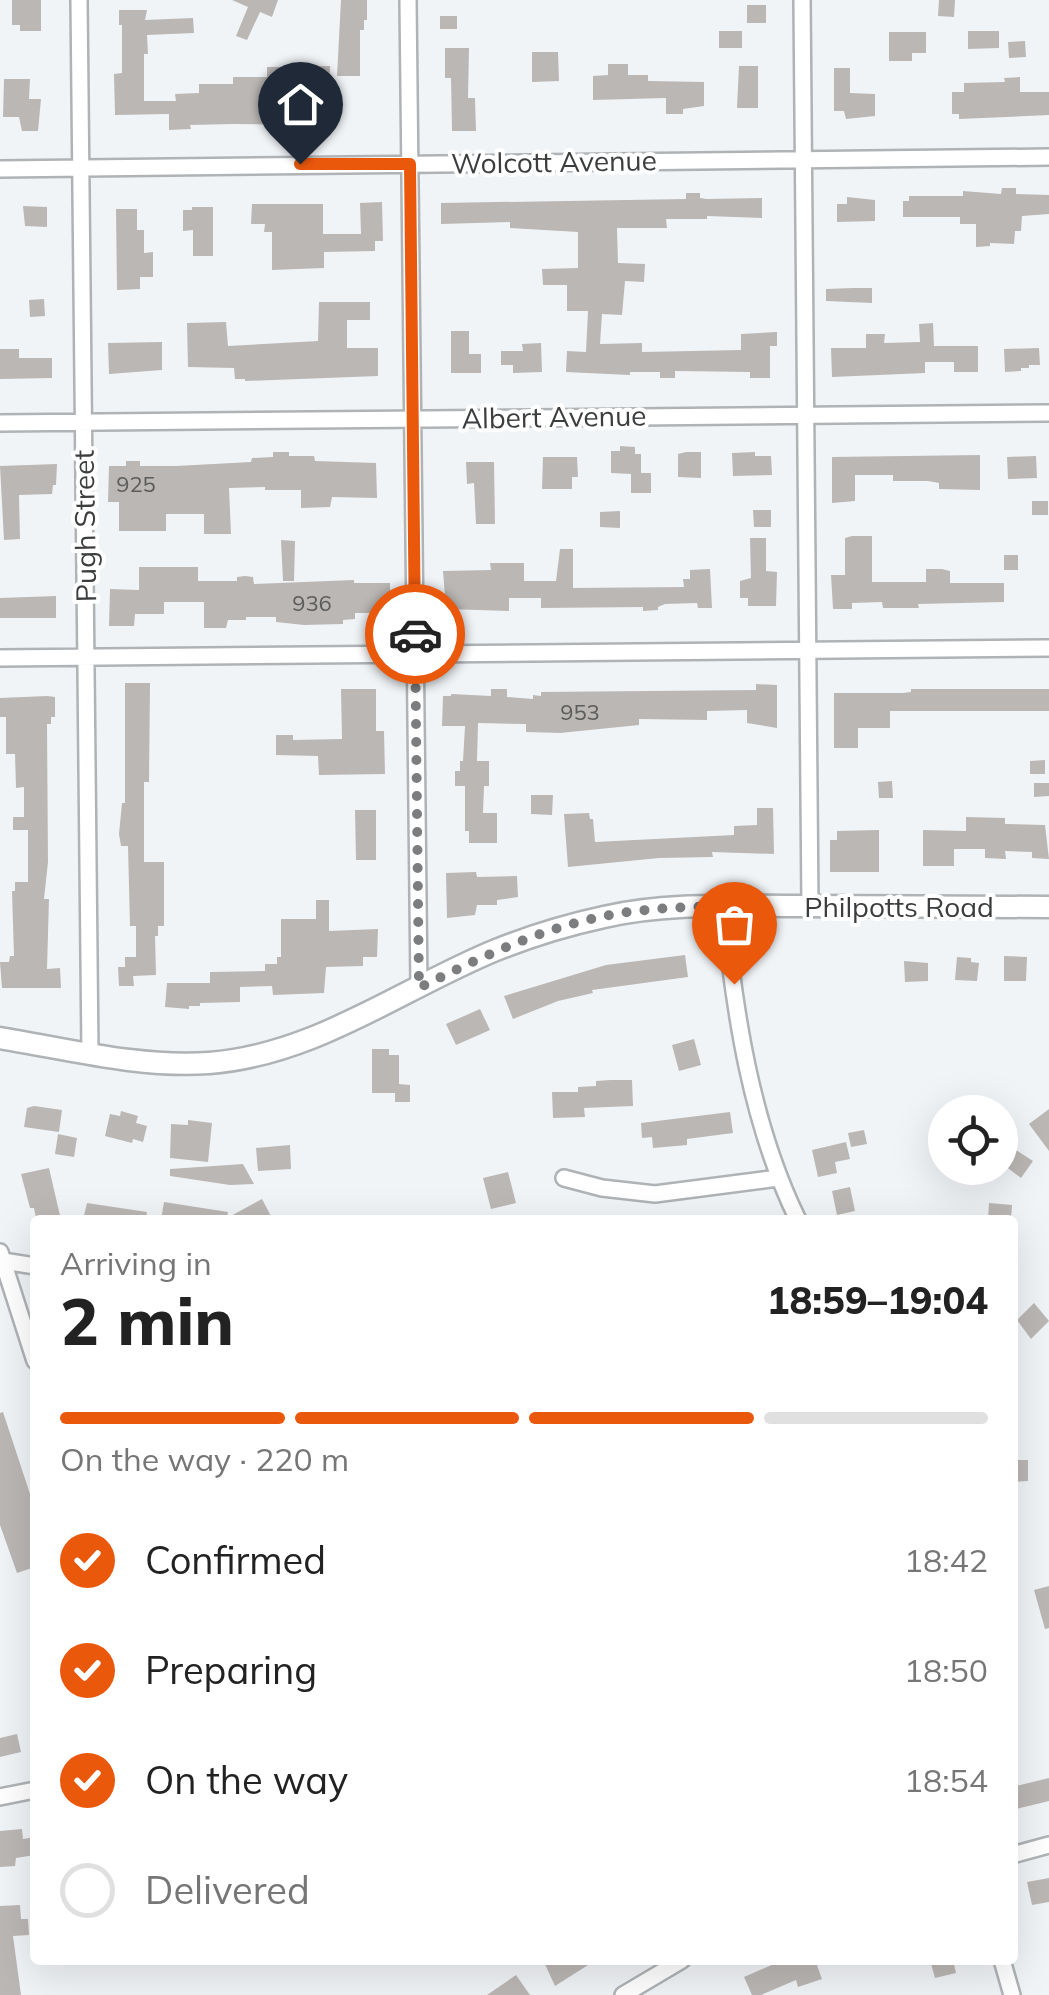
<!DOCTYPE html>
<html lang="en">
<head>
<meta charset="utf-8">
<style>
	body { margin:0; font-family:Mulish,sans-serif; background:#f2f2f2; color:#222; height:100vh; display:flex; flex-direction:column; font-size:38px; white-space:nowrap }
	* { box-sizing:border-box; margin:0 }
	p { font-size:32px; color:#767676 }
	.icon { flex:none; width:55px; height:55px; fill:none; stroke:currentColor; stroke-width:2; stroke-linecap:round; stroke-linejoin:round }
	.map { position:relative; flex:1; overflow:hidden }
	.details { position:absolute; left:30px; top:1215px; width:988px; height:750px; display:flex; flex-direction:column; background:#fff; border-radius:10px; box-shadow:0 10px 40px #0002 }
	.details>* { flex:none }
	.fabs { position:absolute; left:928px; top:1095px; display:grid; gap:20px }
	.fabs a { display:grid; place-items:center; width:90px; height:90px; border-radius:50%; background:#fff; box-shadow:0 10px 40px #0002; font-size:50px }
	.pin { position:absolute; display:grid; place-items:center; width:85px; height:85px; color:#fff; margin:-102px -42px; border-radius:50% 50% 50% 0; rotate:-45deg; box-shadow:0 0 10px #0007 }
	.pin .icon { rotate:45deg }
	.courier { position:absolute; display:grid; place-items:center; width:100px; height:100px; margin:-50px; border:8px solid #ea580c; border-radius:50%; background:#fff; color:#222; box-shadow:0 2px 12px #0007 }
	.overview em { font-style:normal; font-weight:800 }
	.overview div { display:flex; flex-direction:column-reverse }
	.overview { display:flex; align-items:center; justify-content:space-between; height:170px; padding:0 30px }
	h1 { font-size:65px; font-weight:800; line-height:75px }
	.bar { display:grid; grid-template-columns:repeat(4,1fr); gap:15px 10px; align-content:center; height:120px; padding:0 30px }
	.bar i { height:12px; border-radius:8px; background:#e0e0e0 }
	.bar .on { background:#ea580c }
	.bar p { grid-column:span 4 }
	ol { padding:0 30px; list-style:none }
	li { display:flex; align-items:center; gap:30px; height:110px }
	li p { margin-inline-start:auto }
	li .icon { padding:10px; border-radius:50%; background:#ea580c; color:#fff; stroke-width:4 }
	li:last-child { color:#767676 }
	li i { width:55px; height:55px; border:5px solid #e0e0e0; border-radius:50% }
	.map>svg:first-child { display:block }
	.building { fill:#bbb7b5 }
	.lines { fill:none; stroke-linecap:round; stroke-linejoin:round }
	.minor-casing { stroke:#afb3b5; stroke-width:20 }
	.tertiary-casing { stroke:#afb3b5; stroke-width:25 }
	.minor { stroke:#fff; stroke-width:15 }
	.tertiary { stroke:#fff; stroke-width:20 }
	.done { stroke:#7b7d7f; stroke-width:10; stroke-dasharray:0 18 }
	.route { stroke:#ea580c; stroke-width:12 }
	.labels { text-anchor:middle; stroke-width:8; stroke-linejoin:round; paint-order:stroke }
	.number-label { font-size:22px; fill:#5b5c5c }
	.street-label { font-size:28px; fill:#3b3d3e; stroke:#fff }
</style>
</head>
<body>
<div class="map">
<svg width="1049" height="1995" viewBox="0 0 1049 1995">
	<rect width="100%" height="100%" fill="#f1f4f7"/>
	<path class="building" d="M 12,0 L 41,0 L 41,31 L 20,31 L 20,25 L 12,25 Z
		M 232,0 L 278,0 L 272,17 L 260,12 L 247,40 L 236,36 L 248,7 Z
		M 341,0 L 367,0 L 367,20 L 364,20 L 364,30 L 360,30 L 360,76 L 337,76 Z
		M 939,0 L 955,0 L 954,17 L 938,16 Z
		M 747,5 L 766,5 L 766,23 L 747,23 Z
		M 119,10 L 147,10 L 145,20 L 193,18 L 194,33 L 147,35 L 148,54 L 144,54 L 144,101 L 176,101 L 175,94 L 199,93 L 199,84 L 233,84 L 233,77 L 267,77 L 267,67 L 330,66 L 329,104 L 338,105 L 338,125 L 233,124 L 190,125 L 191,129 L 169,130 L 169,114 L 115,115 L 114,74 L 122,73 L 122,25 L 119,25 Z
		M 440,16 L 457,16 L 457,29 L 440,29 Z
		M 719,31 L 742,31 L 742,48 L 719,48 Z
		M 968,31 L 999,31 L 999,48 L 968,49 Z
		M 889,32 L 926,32 L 926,53 L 912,53 L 912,61 L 889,61 Z
		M 1025,41 L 1026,57 L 1009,58 L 1008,42 Z
		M 445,48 L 469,48 L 468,98 L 475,98 L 476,131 L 452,131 L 451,78 L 445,78 Z
		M 532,52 L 558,52 L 559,81 L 532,82 Z
		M 608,64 L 628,64 L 628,75 L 648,75 L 648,81 L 704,82 L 704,106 L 683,109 L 683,114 L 666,114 L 666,98 L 593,100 L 593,76 L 608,75 Z
		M 739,66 L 758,66 L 758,108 L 737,108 Z
		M 834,68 L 850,68 L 850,93 L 875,94 L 875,116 L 846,119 L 844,111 L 834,111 Z
		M 1020,77 L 1020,92 L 1049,92 L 1049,115 L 959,119 L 959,114 L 952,114 L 952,92 L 964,92 L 964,83 L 1005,82 L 1004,78 Z
		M 4,79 L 30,79 L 29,99 L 41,99 L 38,131 L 22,131 L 19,117 L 3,117 Z
		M 1002,188 L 1016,188 L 1016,194 L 1049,195 L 1049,214 L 1022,216 L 1021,231 L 1015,231 L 1014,244 L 990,243 L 990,246 L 976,247 L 976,224 L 960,224 L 960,217 L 903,217 L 903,201 L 909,201 L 909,196 L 963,196 L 963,191 L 1001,194 Z
		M 686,193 L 700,193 L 700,198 L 707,199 L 762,198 L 762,218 L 707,216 L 707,219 L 666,219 L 667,228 L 617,228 L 618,263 L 645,264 L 644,282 L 625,281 L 622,315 L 602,314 L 600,344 L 642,343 L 642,352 L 741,350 L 741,334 L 777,332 L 777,346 L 770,346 L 770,378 L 750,378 L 750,372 L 675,371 L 675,378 L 660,378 L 660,372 L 630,372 L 630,375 L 566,372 L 567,351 L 586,352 L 588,311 L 567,311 L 567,285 L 543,285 L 542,269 L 578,268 L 578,232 L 510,228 L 510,222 L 441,224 L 441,203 L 686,199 Z
		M 847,197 L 875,200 L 875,221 L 837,222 L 837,204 L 847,204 Z
		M 382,202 L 383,241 L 375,241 L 375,251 L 324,252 L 324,268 L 272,270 L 272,232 L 264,232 L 265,224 L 251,224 L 252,204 L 323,204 L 323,234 L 361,234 L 360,203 Z
		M 23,206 L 47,207 L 47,227 L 25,226 Z
		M 192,207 L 213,207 L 213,256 L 193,256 L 193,230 L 183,231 L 183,210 L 192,210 Z
		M 116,209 L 137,209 L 137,230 L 144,230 L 144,253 L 153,252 L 153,277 L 140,277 L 140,289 L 117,290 Z
		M 853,288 L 872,288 L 872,303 L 826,301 L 826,289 Z
		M 44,299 L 45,316 L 30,317 L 29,300 Z
		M 319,302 L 370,302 L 370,320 L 347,320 L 347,348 L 378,348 L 378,376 L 245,381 L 245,379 L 235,379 L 234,368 L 188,367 L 187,323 L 226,322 L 228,346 L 318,341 Z
		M 933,323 L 934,346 L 978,346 L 978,372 L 954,372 L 954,362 L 925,362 L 925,373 L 832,377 L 831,348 L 866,348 L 866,334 L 885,334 L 884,343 L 920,342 L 919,324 Z
		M 451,331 L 469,331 L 469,354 L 481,354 L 481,373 L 451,373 Z
		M 162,342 L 162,370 L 109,374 L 108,343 Z
		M 541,343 L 542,372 L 513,373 L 513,365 L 501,365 L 501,351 L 523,351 L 522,344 Z
		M 1039,348 L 1040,365 L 1029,365 L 1029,368 L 1021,368 L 1021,371 L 1005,372 L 1004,349 Z
		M 0,349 L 19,349 L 19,358 L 52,358 L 52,378 L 0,379 Z
		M 620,446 L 635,447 L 635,454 L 641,454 L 641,473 L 651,473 L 651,493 L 631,493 L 631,474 L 611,473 L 611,451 L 620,451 Z
		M 273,452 L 289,452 L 289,456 L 314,456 L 315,461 L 376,463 L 377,498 L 332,497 L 330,507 L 301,508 L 301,490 L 265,490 L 265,487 L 229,488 L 231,534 L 204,534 L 204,514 L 166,514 L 166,531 L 119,531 L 119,502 L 108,502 L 109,466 L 126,466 L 126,461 L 140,461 L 140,466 L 176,466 L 251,462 L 252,458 L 273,457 Z
		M 686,452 L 701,452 L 701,478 L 678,477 L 678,454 Z
		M 755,452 L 755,456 L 771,456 L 772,475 L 733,476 L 732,453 Z
		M 980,455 L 980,490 L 939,489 L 939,483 L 928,481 L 893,481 L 893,475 L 855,475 L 855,501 L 832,503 L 832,457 Z
		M 1036,456 L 1037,478 L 1008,479 L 1007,457 Z
		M 543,457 L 577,457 L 578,477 L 572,477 L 572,489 L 542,489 Z
		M 466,462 L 494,462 L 495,524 L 476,524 L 474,483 L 467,484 Z
		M 57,464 L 56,485 L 53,485 L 52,494 L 19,495 L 20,539 L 4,540 L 0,466 Z
		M 1032,501 L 1048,501 L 1048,515 L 1032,515 Z
		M 753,510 L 771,510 L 771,527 L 754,527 Z
		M 620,511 L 620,528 L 600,527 L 600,512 Z
		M 852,536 L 872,536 L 872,582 L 926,582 L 926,569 L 942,569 L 950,571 L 950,583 L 1004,583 L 1004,602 L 918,604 L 919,608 L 883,608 L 882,602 L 852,603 L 852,609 L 833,609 L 831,575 L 845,575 L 845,538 Z
		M 750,538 L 766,538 L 766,571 L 777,572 L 776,606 L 748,606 L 748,598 L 740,598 L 740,581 L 751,578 Z
		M 281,540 L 295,541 L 294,581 L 283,581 Z
		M 560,549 L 573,549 L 573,588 L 684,587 L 683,579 L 690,579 L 690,570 L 710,569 L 712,608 L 698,608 L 697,603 L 665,604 L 658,607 L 658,610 L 643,611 L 643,607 L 541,608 L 541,598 L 509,598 L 509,611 L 446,609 L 443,571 L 491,570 L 490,563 L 524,563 L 524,581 L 556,581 Z
		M 1004,555 L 1018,555 L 1018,570 L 1004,570 Z
		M 139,567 L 198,567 L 198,581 L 237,581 L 237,577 L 245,576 L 253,577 L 254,584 L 354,580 L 354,583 L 390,583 L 390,613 L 355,613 L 355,619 L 343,620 L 343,624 L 304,625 L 276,622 L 276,617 L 246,617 L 246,620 L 228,620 L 226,628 L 204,628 L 204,602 L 164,602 L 164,614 L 135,614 L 134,626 L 109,626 L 110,589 L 139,590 Z
		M 56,596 L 56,618 L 0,618 L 0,598 Z
		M 125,683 L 150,683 L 149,782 L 144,782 L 144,862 L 164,862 L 164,926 L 158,926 L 158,936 L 155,936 L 156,975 L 133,976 L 134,986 L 119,986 L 118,967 L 125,967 L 125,957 L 136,957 L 136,926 L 130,926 L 128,846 L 121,846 L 119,834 L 122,803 L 125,803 Z
		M 756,684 L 777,685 L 777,728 L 747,723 L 747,710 L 707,711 L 707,720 L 639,719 L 639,725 L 560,733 L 526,732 L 526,724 L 478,723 L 477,761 L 489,761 L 489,786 L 484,786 L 483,813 L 497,813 L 497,843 L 469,843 L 469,831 L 465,831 L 465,786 L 455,786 L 455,771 L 460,771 L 460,761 L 463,761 L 465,726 L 442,726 L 443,696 L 451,696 L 451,694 L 491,696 L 491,689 L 507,689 L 507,697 L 533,699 L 533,695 L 541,696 L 541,692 L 756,690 Z
		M 341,689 L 376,689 L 376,731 L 384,731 L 385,774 L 319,775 L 318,756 L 276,755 L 276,735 L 293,735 L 293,740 L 342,739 Z
		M 911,689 L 1049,689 L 1049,711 L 890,711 L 890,728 L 858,728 L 858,748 L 834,748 L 834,693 L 903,693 L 911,692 Z
		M 47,696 L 55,697 L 55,717 L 51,717 L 51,724 L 47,724 L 48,862 L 44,899 L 49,899 L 47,969 L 60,968 L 61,988 L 2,988 L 0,962 L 9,962 L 10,956 L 14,956 L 12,891 L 15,891 L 15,882 L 28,882 L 28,830 L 13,830 L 13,817 L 24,817 L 24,787 L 16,788 L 15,754 L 6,754 L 6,717 L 0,717 L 0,698 Z
		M 1045,760 L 1045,774 L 1030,774 L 1030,761 Z
		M 892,781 L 893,798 L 879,798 L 878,782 Z
		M 1034,783 L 1049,783 L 1049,796 L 1034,797 Z
		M 531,795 L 553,795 L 552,815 L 531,814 Z
		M 757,808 L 773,808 L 774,854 L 712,852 L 713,857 L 659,858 L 568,867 L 564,814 L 589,813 L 590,819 L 593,819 L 595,842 L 734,835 L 734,826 L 757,825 Z
		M 355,810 L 376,810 L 376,860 L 356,860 Z
		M 966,817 L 1005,818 L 1005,824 L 1045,825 L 1049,859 L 1032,858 L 1032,852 L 1005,851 L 1006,859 L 985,858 L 985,849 L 954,849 L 954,866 L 923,866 L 923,830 L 966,831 Z
		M 879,830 L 879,872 L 830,872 L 830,840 L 837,840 L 837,831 Z
		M 476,872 L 477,877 L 517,876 L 518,897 L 497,900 L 497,905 L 477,905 L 475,915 L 447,918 L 446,873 Z
		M 316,900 L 329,900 L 329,931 L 378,929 L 377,957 L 363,957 L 363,966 L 326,967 L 324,993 L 273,995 L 272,986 L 240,987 L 240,1002 L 200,1003 L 200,1006 L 189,1006 L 189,1009 L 165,1007 L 167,983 L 210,983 L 210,972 L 265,971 L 265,964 L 277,964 L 277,957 L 281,957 L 281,919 L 316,919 Z
		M 685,955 L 688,977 L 592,990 L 593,993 L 558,1001 L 513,1019 L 504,996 L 606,965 Z
		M 1004,956 L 1027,957 L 1026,981 L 1004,981 Z
		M 957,957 L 971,958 L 971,962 L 979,963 L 977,981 L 955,980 Z
		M 904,961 L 928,963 L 928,981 L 905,982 Z
		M 480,1009 L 490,1030 L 456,1045 L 446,1024 Z
		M 694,1039 L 701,1065 L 679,1071 L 672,1045 Z
		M 372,1049 L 389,1049 L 389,1055 L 399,1055 L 399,1084 L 410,1085 L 410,1102 L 395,1102 L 395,1093 L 372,1093 Z
		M 611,1080 L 632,1080 L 633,1106 L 584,1108 L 585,1117 L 553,1118 L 552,1092 L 578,1092 L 578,1087 L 596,1086 L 596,1081 Z
		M 34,1106 L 62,1110 L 59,1132 L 24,1127 L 27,1108 Z
		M 1049,1109 L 1049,1151 L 1029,1124 Z
		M 121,1111 L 138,1116 L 136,1123 L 147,1126 L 143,1142 L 133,1139 L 132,1143 L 105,1136 L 110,1114 L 120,1116 Z
		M 730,1112 L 733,1133 L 687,1139 L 687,1145 L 653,1148 L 652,1137 L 642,1138 L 641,1123 Z
		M 188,1120 L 212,1123 L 208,1162 L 170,1158 L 171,1124 L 188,1125 Z
		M 864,1130 L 867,1144 L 851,1147 L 848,1133 Z
		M 58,1134 L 77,1138 L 74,1157 L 55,1154 Z
		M 846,1142 L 850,1159 L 835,1162 L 837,1173 L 818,1177 L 812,1150 Z
		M 290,1145 L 291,1169 L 258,1171 L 256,1148 Z
		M 1016,1150 L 1033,1161 L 1021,1178 L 1005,1166 Z
		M 243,1164 L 254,1184 L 230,1185 L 170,1176 L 170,1169 Z
		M 49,1168 L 61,1220 L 36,1218 L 34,1208 L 30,1208 L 21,1174 Z
		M 508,1172 L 516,1203 L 491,1209 L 483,1178 Z
		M 850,1187 L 855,1211 L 837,1215 L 832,1191 Z
		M 262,1199 L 273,1220 L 161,1220 L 164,1202 L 228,1212 L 227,1218 Z
		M 87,1203 L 147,1212 L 146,1220 L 83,1220 Z
		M 989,1203 L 1012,1205 L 1011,1220 L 988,1220 Z
		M 1034,1303 L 1049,1321 L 1031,1339 L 1017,1320 Z
		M 3,1412 L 35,1509 L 35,1567 L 17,1573 L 0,1525 L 0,1413 Z
		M 1012,1460 L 1028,1460 L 1028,1481 L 1012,1482 Z
		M 1049,1586 L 1049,1628 L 1045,1629 L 1034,1590 Z
		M 17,1734 L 21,1752 L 0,1757 L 0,1738 Z
		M 1049,1778 L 1049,1801 L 1012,1810 L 1012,1787 Z
		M 22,1829 L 23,1839 L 35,1837 L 35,1855 L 16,1858 L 15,1866 L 0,1867 L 0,1831 Z
		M 1049,1878 L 1049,1902 L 1032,1905 L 1027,1882 Z
		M 20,1905 L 21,1919 L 28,1919 L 29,1935 L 13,1936 L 21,1995 L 0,1995 L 0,1906 Z
		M 543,1960 L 596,1960 L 555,1986 Z
		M 783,1960 L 815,1960 L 822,1979 L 798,1987 L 796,1980 L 761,1995 L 752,1995 L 744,1977 Z
		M 930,1960 L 953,1960 L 956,1973 L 935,1978 Z
		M 516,1975 L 530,1995 L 487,1995 Z"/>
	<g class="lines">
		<g class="minor-casing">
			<path id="minor" d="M 79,0 L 90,1053
				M 408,0 L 419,988
				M 802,0 L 810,906
				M 0,169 L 1049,157
				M 0,423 L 1049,413
				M 0,658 L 1049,648
				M 724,906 C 734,1011 751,1124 798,1220
				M 564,1178 L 602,1188 L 655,1194 L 778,1178
				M 0,1252 L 35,1361
				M 3,1261 L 35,1266
				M 0,1797 L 35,1790
				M 1012,1855 L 1049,1845
				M 1002,1960 L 1012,1995
				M 623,1995 L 682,1960"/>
		</g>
		<g class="tertiary-casing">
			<path id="tertiary" d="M 0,1038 C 68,1049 140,1068 209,1063 C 315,1055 401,989 496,950 C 531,936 567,925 604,917 C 665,903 730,906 792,906 C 878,906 963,907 1049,907"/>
		</g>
		<use href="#minor" class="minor"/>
		<use href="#tertiary" class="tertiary"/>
	</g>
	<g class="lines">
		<path class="done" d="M 415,634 L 419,988 C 491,952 565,917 646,910 C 672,907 699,907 724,906 L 734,984"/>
		<path class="route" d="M 300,164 L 410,164 L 415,634"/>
	</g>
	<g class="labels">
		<g class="number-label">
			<text x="136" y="492">925</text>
			<text x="312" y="611">936</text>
			<text x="580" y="720">953</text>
		</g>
		<g class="street-label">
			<text transform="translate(554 162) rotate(-1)" y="10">Wolcott Avenue</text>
			<text transform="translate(554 417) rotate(-1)" y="10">Albert Avenue</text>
			<text transform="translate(85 526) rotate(-91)" y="10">Pugh Street</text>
			<text x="899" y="917">Philpotts Road</text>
		</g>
	</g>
</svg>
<div class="fabs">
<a><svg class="icon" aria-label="locate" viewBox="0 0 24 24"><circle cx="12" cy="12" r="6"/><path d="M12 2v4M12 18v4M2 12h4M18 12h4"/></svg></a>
</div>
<div class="pin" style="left:734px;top:984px;background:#ea580c"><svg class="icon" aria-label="bag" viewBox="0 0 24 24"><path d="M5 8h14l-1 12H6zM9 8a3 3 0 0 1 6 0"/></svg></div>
<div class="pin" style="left:300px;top:164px;background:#1f2937"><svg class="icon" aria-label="home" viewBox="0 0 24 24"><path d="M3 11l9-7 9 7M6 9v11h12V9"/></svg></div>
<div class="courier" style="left:415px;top:634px"><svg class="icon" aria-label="car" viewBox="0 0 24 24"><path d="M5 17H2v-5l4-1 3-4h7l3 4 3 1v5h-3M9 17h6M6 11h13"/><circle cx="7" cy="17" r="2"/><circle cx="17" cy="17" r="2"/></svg></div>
<section class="details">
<div class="overview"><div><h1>2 min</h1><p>Arriving in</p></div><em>18:59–19:04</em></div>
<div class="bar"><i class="on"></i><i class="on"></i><i class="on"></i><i></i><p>On the way · 220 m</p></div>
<ol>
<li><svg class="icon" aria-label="check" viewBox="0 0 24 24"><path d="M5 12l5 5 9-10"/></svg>Confirmed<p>18:42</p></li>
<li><svg class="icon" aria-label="check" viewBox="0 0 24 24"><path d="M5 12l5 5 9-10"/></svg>Preparing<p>18:50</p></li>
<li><svg class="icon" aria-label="check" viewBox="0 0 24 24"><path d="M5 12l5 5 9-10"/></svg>On the way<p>18:54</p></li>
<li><i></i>Delivered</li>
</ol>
</section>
</div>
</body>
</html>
